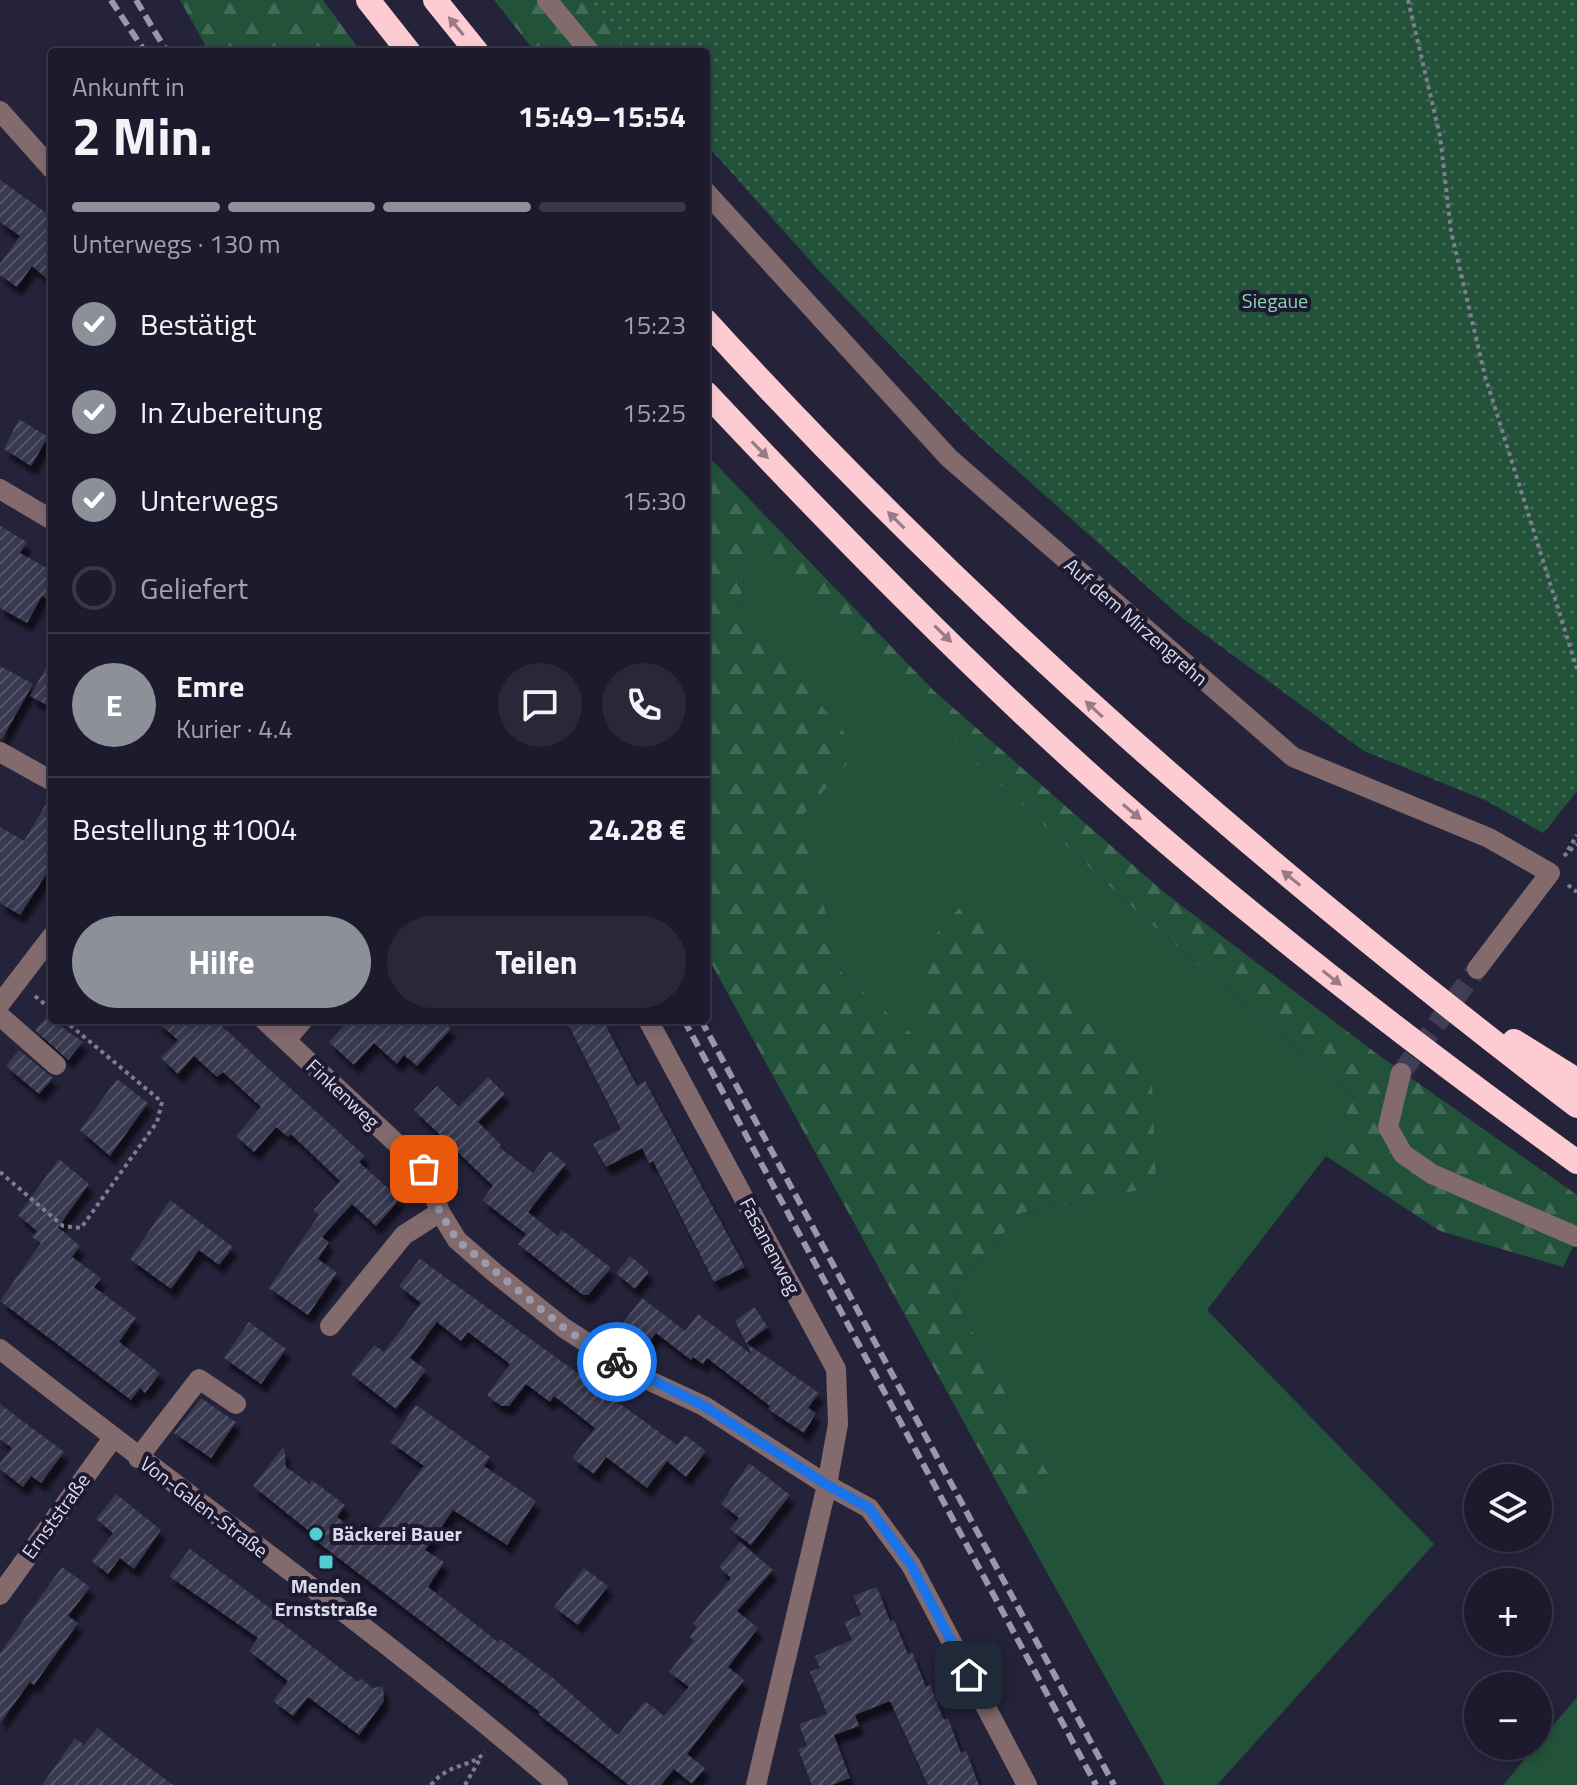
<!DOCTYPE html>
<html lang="de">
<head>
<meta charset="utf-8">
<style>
	body { margin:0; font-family:"Titillium Web",sans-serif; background:#292738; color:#f1f3f6; height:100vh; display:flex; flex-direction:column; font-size:30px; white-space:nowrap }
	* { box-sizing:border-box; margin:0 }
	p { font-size:26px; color:#a0a1a9 }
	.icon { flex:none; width:44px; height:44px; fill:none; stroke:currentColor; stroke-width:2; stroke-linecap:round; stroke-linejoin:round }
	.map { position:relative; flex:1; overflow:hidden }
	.side { position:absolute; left:48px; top:48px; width:662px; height:976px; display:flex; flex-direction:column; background:#1c1a2c; border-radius:8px; box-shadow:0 4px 12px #0003,0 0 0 2px #3a3848 }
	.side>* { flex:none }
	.fabs { position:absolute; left:1464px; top:1464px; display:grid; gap:16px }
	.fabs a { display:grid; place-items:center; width:88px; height:88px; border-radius:50%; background:#1c1a2c; box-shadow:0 4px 12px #0003,0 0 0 2px #3a3848; font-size:40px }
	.pin { position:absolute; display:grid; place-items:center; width:68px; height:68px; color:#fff; margin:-34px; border-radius:16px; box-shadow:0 4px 12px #0006 }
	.courier { position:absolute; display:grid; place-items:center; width:80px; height:80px; margin:-40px; border:6px solid #1a73e8; border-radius:50%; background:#fff; color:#222; box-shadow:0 2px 10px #0007 }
	.summary em { font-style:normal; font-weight:700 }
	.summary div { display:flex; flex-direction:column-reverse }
	.summary { display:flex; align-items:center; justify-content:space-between; height:136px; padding:0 24px }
	h1 { font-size:52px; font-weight:700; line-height:60px }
	.bar { display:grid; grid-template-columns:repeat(4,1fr); gap:12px 8px; align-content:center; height:96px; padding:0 24px }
	.bar i { height:10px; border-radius:6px; background:#3a3848 }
	.bar .current { background:#8c9099 }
	.bar p { grid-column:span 4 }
	.line { display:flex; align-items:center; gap:20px; padding:0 24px; border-top:2px solid #3a3848 }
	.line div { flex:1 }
	.round { display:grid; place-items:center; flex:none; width:84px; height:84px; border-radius:42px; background:#292738 }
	ol { padding:0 24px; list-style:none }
	li { display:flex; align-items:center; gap:24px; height:88px }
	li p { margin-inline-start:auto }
	li .icon { padding:8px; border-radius:50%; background:#8c9099; color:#fff; stroke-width:4 }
	li:last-child { color:#a0a1a9 }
	li i { width:44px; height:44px; border:4px solid #3a3848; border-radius:50% }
	.cta { display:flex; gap:16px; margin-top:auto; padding:16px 24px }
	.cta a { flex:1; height:92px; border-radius:48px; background:#8c9099; color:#fff; font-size:32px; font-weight:700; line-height:92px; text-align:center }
	.cta a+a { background:#292738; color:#f1f3f6 }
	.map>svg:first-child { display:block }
	.grass { fill:#22523a }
	.forest { fill:url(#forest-firs) }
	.park { fill:url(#park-dots) }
	.building { fill:url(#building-hatch); filter:url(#shadow) }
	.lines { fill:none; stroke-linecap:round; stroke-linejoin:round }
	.minor-tunnel { stroke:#403e54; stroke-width:20; stroke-dasharray:20 10; stroke-linecap:butt }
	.path { stroke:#7f7e91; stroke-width:4; stroke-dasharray:4 4; stroke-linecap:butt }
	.minor { stroke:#826a6d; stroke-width:20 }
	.highway { stroke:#fdccd2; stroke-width:24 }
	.rail { stroke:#9998aa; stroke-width:6; stroke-dasharray:12 6; stroke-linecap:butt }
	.oneway { fill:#987b89 }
	.done { stroke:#9b9aac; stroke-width:8; stroke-dasharray:0 14.4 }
	.route { stroke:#1a73e8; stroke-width:10 }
	.poi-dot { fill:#51ccd3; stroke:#1c1930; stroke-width:3 }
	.labels { text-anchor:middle; stroke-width:8; stroke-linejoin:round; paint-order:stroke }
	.park-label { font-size:20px; fill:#88d7ac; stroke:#1c1930 }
	.street-label { font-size:20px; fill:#dadae9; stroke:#1c1930 }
	.poi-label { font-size:20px; font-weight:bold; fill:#dadae9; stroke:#1c1930; text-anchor:start }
</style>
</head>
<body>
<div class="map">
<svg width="1577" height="1785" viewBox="0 0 1577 1785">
	<defs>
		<pattern id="forest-firs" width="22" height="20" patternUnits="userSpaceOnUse" patternTransform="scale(2)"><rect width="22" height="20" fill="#22523a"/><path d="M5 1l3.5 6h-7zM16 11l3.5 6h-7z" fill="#426a56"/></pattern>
		<pattern id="park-dots" width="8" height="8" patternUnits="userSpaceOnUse" patternTransform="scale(2)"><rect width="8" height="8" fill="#22523a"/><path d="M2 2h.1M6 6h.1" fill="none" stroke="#426a56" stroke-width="1.8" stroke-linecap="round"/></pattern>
		<pattern id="building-hatch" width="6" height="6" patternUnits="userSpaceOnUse" patternTransform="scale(2)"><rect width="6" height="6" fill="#393850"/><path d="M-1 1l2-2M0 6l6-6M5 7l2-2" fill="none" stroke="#555469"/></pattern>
		<filter id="shadow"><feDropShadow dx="5" dy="9" stdDeviation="2" flood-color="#0009"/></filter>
	</defs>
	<rect width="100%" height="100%" fill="#25233a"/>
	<path class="grass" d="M 746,548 L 1143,917 L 1354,1097 L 1326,1156 L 1207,1310 L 1434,1544 L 1217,1785 L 1165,1785 L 1010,1506 L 1048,1475 L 952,1293 L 1021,1213 L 1156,1187 L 920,1042 L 842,974 L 741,612 Z
		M 1577,1697 L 1577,1785 L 1503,1785 Z"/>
	<path class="forest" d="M 180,0 L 323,0 L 361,52 L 209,52 Z
		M 494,0 L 779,0 L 706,52 L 535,52 Z
		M 706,454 L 933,690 L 1165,893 L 1377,1054 L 1577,1195 L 1577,1239 L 1563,1267 L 1440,1231 L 1326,1156 L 1354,1097 L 1143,917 L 746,549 L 741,612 L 859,750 L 800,818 L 842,974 L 920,1041 L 917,956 L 968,898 L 1151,1057 L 1156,1187 L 1021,1213 L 952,1293 L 1049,1476 L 1010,1506 L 706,954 Z"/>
	<path class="park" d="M 586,0 L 1577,0 L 1577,791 L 1546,830 L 1543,833 L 1487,801 L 1364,751 L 1182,618 L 972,430 L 823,275 L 706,144 L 706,52 L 627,52 Z"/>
	<path class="building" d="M 0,180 L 52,217 L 52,283 L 32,266 L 17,287 L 0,275 L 0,264 L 20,236 L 0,222 Z
		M 19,419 L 48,437 L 31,466 L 4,449 Z
		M 0,526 L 27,542 L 20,553 L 52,571 L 52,601 L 42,596 L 27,623 L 0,608 Z
		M 52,657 L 52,708 L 30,696 Z
		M 0,666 L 33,684 L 2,739 L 0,739 Z
		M 52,794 L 52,865 L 20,915 L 0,903 L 0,827 L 24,841 Z
		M 49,1014 L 52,1020 L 83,1042 L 68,1060 L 35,1030 Z
		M 155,1020 L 215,1020 L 365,1156 L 359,1162 L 400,1199 L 376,1226 L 352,1204 L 322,1237 L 329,1242 L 318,1259 L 337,1273 L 308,1315 L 269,1288 L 319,1215 L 314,1210 L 340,1181 L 291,1134 L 288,1137 L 276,1127 L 254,1152 L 236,1136 L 261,1107 L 223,1072 L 217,1077 L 194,1056 L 178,1074 L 161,1058 L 178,1040 Z
		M 349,1020 L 441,1020 L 451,1029 L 417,1066 L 404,1055 L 397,1064 L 374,1043 L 354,1065 L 329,1042 Z
		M 566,1020 L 603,1020 L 637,1086 L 645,1081 L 745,1267 L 714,1282 L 653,1161 L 649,1163 L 642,1148 L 606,1167 L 593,1144 L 621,1129 Z
		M 19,1050 L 53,1078 L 39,1094 L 6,1066 Z
		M 488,1077 L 505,1094 L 478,1122 L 501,1145 L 499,1147 L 533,1173 L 550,1151 L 566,1164 L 528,1212 L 558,1236 L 562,1230 L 611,1268 L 588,1295 L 583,1295 L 518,1244 L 526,1234 L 482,1200 L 493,1186 L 414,1110 L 437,1086 L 459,1107 Z
		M 117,1079 L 148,1103 L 110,1156 L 80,1130 Z
		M 59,1159 L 89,1184 L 58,1227 L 80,1246 L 72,1257 L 101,1278 L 94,1287 L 136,1318 L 119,1342 L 160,1373 L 145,1393 L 140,1388 L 131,1400 L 0,1301 L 41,1243 L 32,1237 L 37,1231 L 18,1215 Z
		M 170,1200 L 233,1247 L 219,1265 L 199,1250 L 171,1289 L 130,1259 Z
		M 630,1256 L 649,1272 L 635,1289 L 616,1273 Z
		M 420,1259 L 677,1445 L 685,1435 L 706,1451 L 686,1477 L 667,1461 L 647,1488 L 606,1457 L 594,1474 L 572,1458 L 595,1428 L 554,1396 L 550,1402 L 526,1384 L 509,1406 L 501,1406 L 487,1395 L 510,1364 L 468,1332 L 461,1341 L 437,1322 L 410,1358 L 426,1370 L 396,1409 L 351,1374 L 374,1345 L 384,1352 L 421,1303 L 399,1286 Z
		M 642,1298 L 685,1331 L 698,1314 L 752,1355 L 735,1321 L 754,1307 L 768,1327 L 746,1343 L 819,1393 L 808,1408 L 816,1413 L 804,1433 L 768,1409 L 770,1406 L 707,1358 L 703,1364 L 693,1357 L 691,1360 L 656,1333 L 647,1344 L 622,1324 Z
		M 249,1322 L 286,1349 L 261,1384 L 224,1358 Z
		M 201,1398 L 236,1422 L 211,1458 L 174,1433 Z
		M 0,1404 L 64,1452 L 41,1483 L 31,1476 L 23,1487 L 0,1469 L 0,1463 L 12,1448 L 0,1439 Z
		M 416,1405 L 490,1457 L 484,1466 L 536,1501 L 507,1545 L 453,1510 L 425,1550 L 444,1562 L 428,1587 L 498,1642 L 500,1639 L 553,1678 L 618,1735 L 645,1701 L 664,1716 L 689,1687 L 669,1672 L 694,1640 L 690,1637 L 697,1627 L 693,1624 L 731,1578 L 719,1567 L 740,1542 L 773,1570 L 737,1611 L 758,1628 L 728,1667 L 744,1680 L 687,1754 L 705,1768 L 692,1784 L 674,1769 L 661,1785 L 629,1785 L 538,1714 L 540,1712 L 307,1534 L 309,1531 L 253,1486 L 284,1446 L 286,1467 L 310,1484 L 312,1480 L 345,1505 L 337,1517 L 368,1540 L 424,1466 L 390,1442 Z
		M 749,1463 L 790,1495 L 751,1545 L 730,1529 L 739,1518 L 721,1504 Z
		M 116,1494 L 161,1530 L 134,1569 L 120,1558 L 108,1574 L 92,1561 L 113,1533 L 96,1519 Z
		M 190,1549 L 278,1614 L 275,1618 L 358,1682 L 361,1679 L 373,1688 L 383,1686 L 384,1701 L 359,1735 L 308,1697 L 293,1716 L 273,1701 L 288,1681 L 249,1651 L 258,1638 L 169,1576 Z
		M 62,1567 L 90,1587 L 68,1616 L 78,1623 L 34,1685 L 30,1682 L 0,1723 L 0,1653 Z
		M 584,1568 L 608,1586 L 578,1625 L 554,1607 Z
		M 877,1587 L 890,1621 L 894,1620 L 908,1654 L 912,1652 L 926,1687 L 930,1685 L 944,1720 L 948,1718 L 961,1753 L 966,1751 L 979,1785 L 928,1785 L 890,1701 L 855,1715 L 859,1726 L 834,1735 L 850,1778 L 832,1785 L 812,1785 L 798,1749 L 807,1746 L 799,1724 L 827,1714 L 810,1672 L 820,1668 L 815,1656 L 852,1640 L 844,1622 L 861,1615 L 853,1596 Z
		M 97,1728 L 130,1753 L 173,1785 L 42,1785 L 75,1738 L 84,1745 Z"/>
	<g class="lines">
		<path class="minor-tunnel" d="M 1401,1073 L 1477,969"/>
		<path class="path" d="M 1408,0 L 1440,136 L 1451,231 L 1485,376 L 1577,669
			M 1568,850 L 1577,835
			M 1564,856 L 1577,844
			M 1568,885 L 1577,892
			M 35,996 L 52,1010
			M 0,1172 L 63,1226 L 81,1228 L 157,1122 L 162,1102 L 64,1020
			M 431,1785 C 449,1762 472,1768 485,1752
			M 465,1785 L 480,1759"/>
		<path class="minor" d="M 547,0 L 590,52
			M 0,111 L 52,169
			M 706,192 L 949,458 L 1293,757 L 1489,838 L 1550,873 L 1477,969
			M 0,489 L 52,520
			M 0,752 L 52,781
			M 0,1004 L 52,936
			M 0,1016 L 56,1065
			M 264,1020 L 424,1169 L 440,1212 L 457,1240 L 495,1273 L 564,1328 L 637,1375 L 704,1406 L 827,1485 L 869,1508 L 911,1565 L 1027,1785
			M 648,1020 L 836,1369 L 838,1424 L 827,1485 L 756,1785
			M 286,1040 L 303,1020
			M 1401,1073 L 1388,1127 L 1403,1154 L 1432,1174 L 1577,1237
			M 330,1326 L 404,1235 L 440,1212
			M 0,1349 C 185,1495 379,1631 558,1785
			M 138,1458 L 199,1379 L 236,1404
			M 0,1595 L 113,1438"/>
		<path class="highway" d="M 368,0 L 409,52
			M 435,0 L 477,52
			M 706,321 C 970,611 1265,868 1577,1106
			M 706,393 C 838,533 974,673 1118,800 C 1264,929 1419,1048 1577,1162
			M 1514,1041 L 1577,1080"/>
		<path class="rail" d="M 111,0 L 145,52
			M 136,0 L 167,52
			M 684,1020 L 1096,1785
			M 701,1020 L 1114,1785"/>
	</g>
	<defs><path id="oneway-solid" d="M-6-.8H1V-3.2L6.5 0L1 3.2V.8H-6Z" transform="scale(2)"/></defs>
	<g class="oneway">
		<use href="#oneway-solid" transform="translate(456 26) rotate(-129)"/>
		<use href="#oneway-solid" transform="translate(760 450) rotate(46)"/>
		<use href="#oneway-solid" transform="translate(896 520) rotate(-135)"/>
		<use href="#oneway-solid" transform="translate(943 634) rotate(44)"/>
		<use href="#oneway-solid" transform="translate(1094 709) rotate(-137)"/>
		<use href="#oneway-solid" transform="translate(1132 812) rotate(40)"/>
		<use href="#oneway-solid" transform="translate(1291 878) rotate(-141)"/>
		<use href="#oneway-solid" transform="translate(1332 978) rotate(38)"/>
	</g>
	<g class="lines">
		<path class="done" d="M 424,1169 L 440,1212 L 457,1240 L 564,1328 L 617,1362"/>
		<path class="route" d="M 617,1362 L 704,1406 L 827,1485 L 869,1508 L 911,1565 L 969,1675"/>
	</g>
	<g class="poi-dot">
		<circle cx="316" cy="1534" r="8"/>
		<rect x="318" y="1554" width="16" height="16" rx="4"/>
	</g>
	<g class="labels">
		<g class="park-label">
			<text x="1275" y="308">Siegaue</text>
		</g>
		<g class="street-label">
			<text transform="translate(1136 622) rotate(41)" y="7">Auf dem Mirzengrehn</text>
			<text transform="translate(343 1094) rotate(43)" y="7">Finkenweg</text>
			<text transform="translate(770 1246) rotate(62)" y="7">Fasanenweg</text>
			<text transform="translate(204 1507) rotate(37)" y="7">Von-Galen-Straße</text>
			<text transform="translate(56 1516) rotate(-54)" y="7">Ernststraße</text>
		</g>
		<g class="poi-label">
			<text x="332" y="1541">Bäckerei Bauer</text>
			<text x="326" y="1593" text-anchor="middle">Menden<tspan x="326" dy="23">Ernststraße</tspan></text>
		</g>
	</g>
</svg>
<div class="fabs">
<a><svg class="icon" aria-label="layers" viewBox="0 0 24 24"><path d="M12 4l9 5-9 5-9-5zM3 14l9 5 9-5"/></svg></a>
<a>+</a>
<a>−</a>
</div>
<div class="pin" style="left:424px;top:1169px;background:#ea580c"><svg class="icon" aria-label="bag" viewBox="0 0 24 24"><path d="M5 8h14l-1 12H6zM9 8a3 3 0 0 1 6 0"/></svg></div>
<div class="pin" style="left:969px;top:1675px;background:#1f2937"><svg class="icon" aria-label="home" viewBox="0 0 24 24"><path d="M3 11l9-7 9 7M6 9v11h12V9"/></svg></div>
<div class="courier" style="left:617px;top:1362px"><svg class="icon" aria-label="bike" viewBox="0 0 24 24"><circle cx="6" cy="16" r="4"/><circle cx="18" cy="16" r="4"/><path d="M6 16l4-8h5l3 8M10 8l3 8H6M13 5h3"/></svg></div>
<section class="side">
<div class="summary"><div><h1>2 Min.</h1><p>Ankunft in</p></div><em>15:49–15:54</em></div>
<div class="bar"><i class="current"></i><i class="current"></i><i class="current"></i><i></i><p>Unterwegs · 130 m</p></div>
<ol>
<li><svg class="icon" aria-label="check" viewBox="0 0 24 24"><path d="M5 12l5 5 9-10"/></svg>Bestätigt<p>15:23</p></li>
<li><svg class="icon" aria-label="check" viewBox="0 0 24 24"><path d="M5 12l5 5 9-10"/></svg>In Zubereitung<p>15:25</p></li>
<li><svg class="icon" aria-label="check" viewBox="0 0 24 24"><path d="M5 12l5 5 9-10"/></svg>Unterwegs<p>15:30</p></li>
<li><i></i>Geliefert</li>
</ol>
<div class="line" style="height:144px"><b class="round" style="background:#8c9099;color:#fff">E</b><div><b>Emre</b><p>Kurier · 4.4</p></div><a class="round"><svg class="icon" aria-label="chat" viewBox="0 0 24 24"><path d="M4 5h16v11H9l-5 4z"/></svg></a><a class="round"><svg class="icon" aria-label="phone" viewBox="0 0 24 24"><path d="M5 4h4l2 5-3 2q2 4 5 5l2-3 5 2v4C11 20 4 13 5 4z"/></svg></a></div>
<div class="line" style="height:104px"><div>Bestellung #1004</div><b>24.28 €</b></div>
<div class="cta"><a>Hilfe</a><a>Teilen</a></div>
</section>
</div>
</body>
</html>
